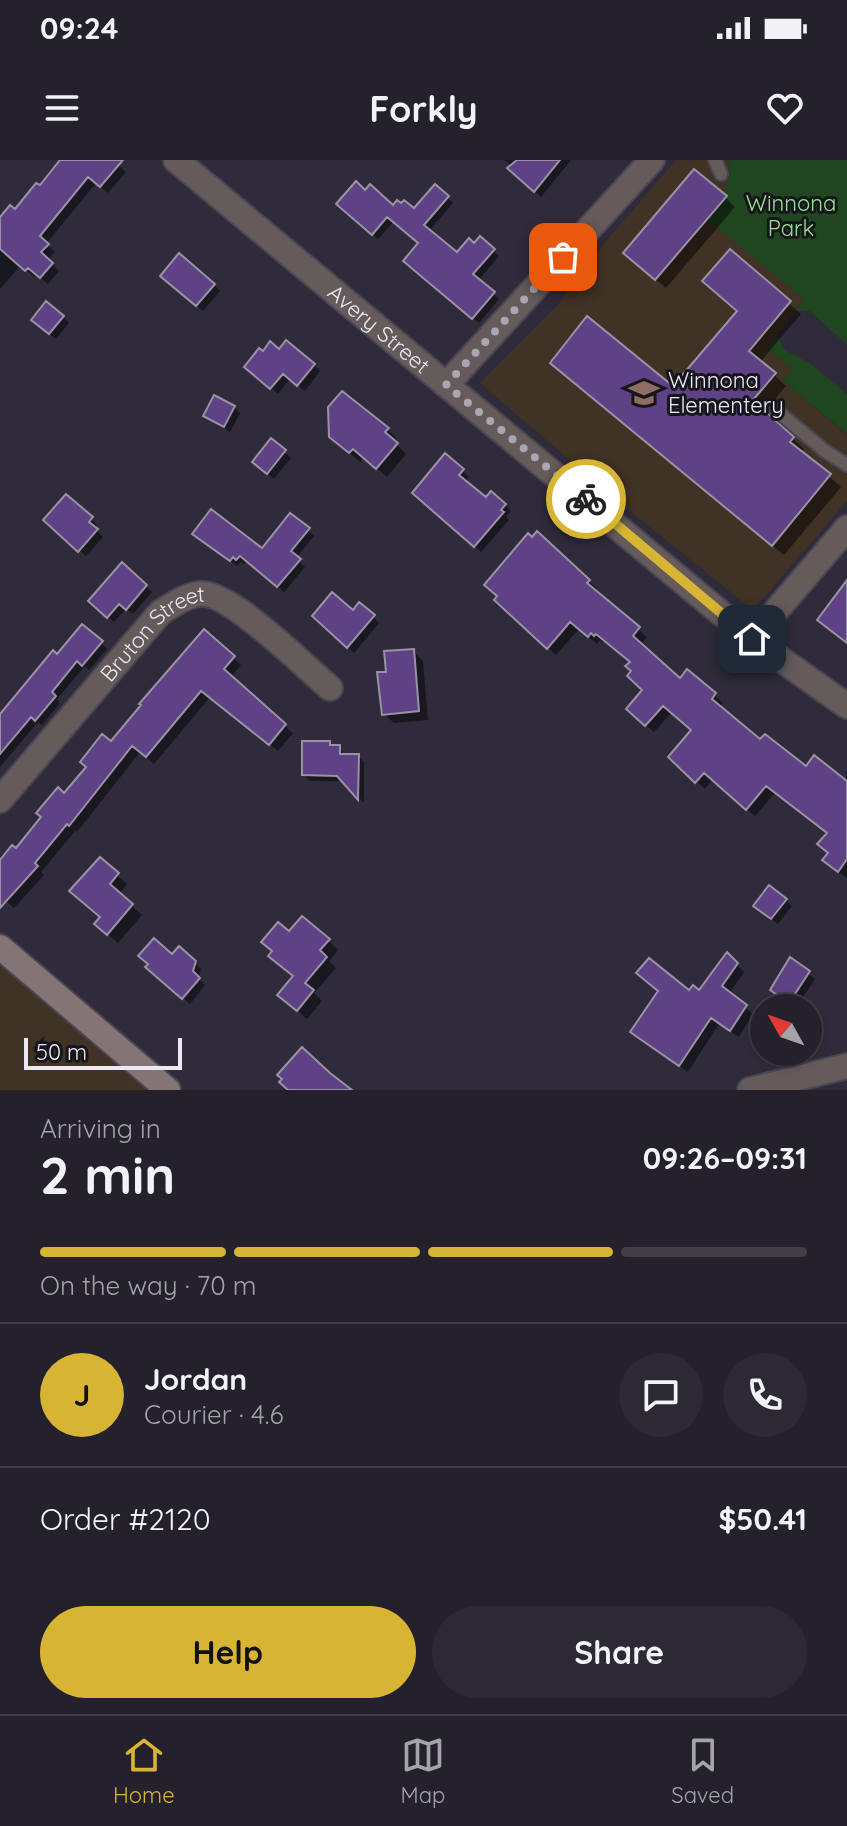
<!DOCTYPE html>
<html lang="en">
<head>
<meta charset="utf-8">
<style>
	body { margin:0; font-family:Quicksand,sans-serif; background:#2c2834; color:#f1f3f6; height:100vh; display:flex; flex-direction:column; font-size:30px; white-space:nowrap }
	* { box-sizing:border-box; margin:0 }
	p { font-size:26px; color:#a3a3a9 }
	.icon { flex:none; width:44px; height:44px; fill:none; stroke:currentColor; stroke-width:2; stroke-linecap:round; stroke-linejoin:round }
	.map { position:relative; height:930px; overflow:hidden }
	.details { display:flex; flex-direction:column; background:#24202c; flex:1 }
	.details>* { flex:none }
	.needle { width:52px; rotate:310deg }
	.fabs { position:absolute; left:750px; top:834px; display:grid; gap:16px }
	.fabs a { display:grid; place-items:center; width:72px; height:72px; border-radius:50%; background:#24202c; box-shadow:0 2px 6px #0004,0 0 0 2px #413e48; font-size:40px }
	.scale { position:absolute; left:24px; bottom:20px; width:158px; box-sizing:border-box; padding-left:8px; border:4px solid #ede9f4; border-top:0; font-size:22px; line-height:28px; white-space:nowrap; color:#ede9f4; -webkit-text-stroke:6px #17151c; paint-order:stroke }
	.pin { position:absolute; display:grid; place-items:center; width:68px; height:68px; color:#fff; margin:-34px; border-radius:16px; box-shadow:0 4px 12px #0006 }
	.courier { position:absolute; display:grid; place-items:center; width:80px; height:80px; margin:-40px; border:6px solid #d7b434; border-radius:50%; background:#fff; color:#222; box-shadow:0 2px 10px #0007 }
	.overview em { font-style:normal; font-weight:800 }
	.overview div { display:flex; flex-direction:column-reverse }
	.overview { display:flex; align-items:center; justify-content:space-between; height:136px; padding:0 40px }
	h1 { font-size:52px; font-weight:800; line-height:60px }
	.bar { display:grid; grid-template-columns:repeat(4,1fr); gap:12px 8px; align-content:center; height:96px; padding:0 40px }
	.bar i { height:10px; border-radius:6px; background:#413e48 }
	.bar .current { background:#d7b434 }
	.bar p { grid-column:span 4 }
	.line { display:flex; align-items:center; gap:20px; padding:0 40px; border-top:2px solid #413e48 }
	.line div { flex:1 }
	.round { display:grid; place-items:center; flex:none; width:84px; height:84px; border-radius:42px; background:#2c2834 }
	.cta { display:flex; gap:16px; margin-top:auto; padding:16px 40px }
	.cta a { flex:1; height:92px; border-radius:48px; background:#d7b434; color:#111; font-size:32px; font-weight:800; line-height:92px; text-align:center }
	.cta a+a { background:#2c2834; color:#f1f3f6 }
	.status { display:flex; justify-content:space-between; align-items:center; height:56px; padding:0 40px; background:#24202c; direction:ltr }
	.status svg { height:22px; fill:currentColor }
	header { display:flex; justify-content:space-between; align-items:center; height:104px; padding:0 40px; background:#24202c; font-size:36px; font-weight:800 }
	.menu { display:flex; justify-content:space-around; align-items:center; height:112px; border-top:2px solid #413e48; background:#24202c; font-size:22px; color:#a3a3a9 }
	.menu a { display:grid; justify-items:center; gap:4px }
	.menu .current { color:#d7b434 }
	.map>svg:first-child { display:block }
	.education { fill:#403225 }
	.green { fill:#1f461e }
	.shadow { fill:#0007 }
	.building { fill:#5e4285; stroke:#9992a5; stroke-width:2 }
	.lines { fill:none; stroke-linecap:round; stroke-linejoin:round }
	.lane-casing { stroke:#4a4654; stroke-width:16 }
	.street-casing { stroke:#4a4654; stroke-width:28 }
	.secondary-casing { stroke:#4a4654; stroke-width:28 }
	.lane { stroke:#655b5b; stroke-width:12 }
	.street { stroke:#655b5b; stroke-width:24 }
	.secondary { stroke:#847473; stroke-width:24 }
	.done { stroke:#aba6b3; stroke-width:8; stroke-dasharray:0 14.4 }
	.route { stroke:#d7b434; stroke-width:10 }
	.labels { text-anchor:middle; stroke-width:6; stroke-linejoin:round; paint-order:stroke }
	.park-label { font-size:22px; fill:#94e590; stroke:#17151c }
	.street-label { font-size:22px; fill:#ede9f4; stroke:#17151c }
	.poi-label { font-size:22px; fill:#ede9f4; stroke:#17151c; text-anchor:start }
</style>
</head>
<body>
<div class="status"><b>09:24</b><svg viewBox="0 0 49 12"><path d="M0 12V9h3v3zM5 12V6h3v6zM10 12V3h3v9zM15 12V0h3v12zM26 1h20v11H26zM47 4h2v5h-2z"/></svg></div>
<header><svg class="icon" aria-label="menu" viewBox="0 0 24 24"><path d="M4 6h16M4 12h16M4 18h16"/></svg>Forkly<svg class="icon" aria-label="heart" viewBox="0 0 24 24"><path d="M12 20l-8-8c-3-5 5-10 8-4 3-6 11-1 8 4z"/></svg></header>
<div class="map">
<svg width="847" height="930" viewBox="0 0 847 930">
	<rect width="100%" height="100%" fill="#302b3a"/>
	<path class="education" d="M 676,0 L 728,0 L 730,11 L 727,36 L 708,59 L 805,140 L 767,188 L 793,209 L 783,221 L 847,275 L 847,341 L 753,450 L 615,339 L 480,223 L 559,144 L 587,103 Z
		M 0,783 L 170,930 L 0,930 Z"/>
	<path class="green" d="M 728,0 L 847,0 L 847,185 L 810,151 L 796,151 L 805,140 L 707,59 C 723,39 732,26 728,0 Z
		M 777,175 L 785,190 L 811,204 L 847,234 L 847,274 L 783,221 L 793,209 L 767,188 Z"/>
	<path class="shadow" d="M 62,0 L 113,0 L 126,12 L 108,33 L 96,23 L 46,84 L 55,92 L 47,100 L 59,111 L 48,124 L 36,114 L 34,117 L 21,105 L 0,129 L 0,67 L 40,28 Z
		M 504,0 L 571,0 L 541,37 L 516,14 L 512,6 Z
		M 435,26 L 453,43 L 429,71 L 457,94 L 474,85 L 481,79 L 499,96 L 478,121 L 499,139 L 479,163 L 412,106 L 420,83 L 394,61 L 378,79 L 345,49 L 394,48 L 414,51 Z
		M 725,37 L 735,47 L 666,128 L 635,102 Z
		M 730,92 L 801,154 L 760,202 L 786,226 L 764,252 L 804,289 L 801,293 L 841,327 L 784,395 L 552,203 L 674,229 L 739,151 Z
		M 169,122 L 214,125 L 220,131 L 203,151 Z
		M 63,157 L 69,163 L 56,179 L 40,166 Z
		M 280,192 L 314,205 L 320,211 L 305,231 L 290,219 L 278,234 L 253,213 L 263,193 Z
		M 234,247 L 240,253 L 230,272 L 205,255 Z
		M 387,269 L 397,279 L 394,282 L 406,294 L 387,317 L 364,297 L 360,302 L 341,286 Z
		M 284,292 L 291,298 L 274,319 L 261,308 Z
		M 446,296 L 469,317 L 465,322 L 486,340 L 505,345 L 511,351 L 506,357 L 509,360 L 481,392 L 421,339 Z
		M 91,358 L 97,365 L 94,368 L 103,377 L 86,396 L 51,366 Z
		M 308,370 L 314,376 L 296,398 L 305,407 L 284,432 L 247,400 L 244,404 L 240,402 L 237,406 L 201,380 L 262,391 Z
		M 558,391 L 597,429 L 595,432 L 647,477 L 640,485 L 680,520 L 688,512 L 723,543 L 719,547 L 760,582 L 847,631 L 847,718 L 833,708 L 829,674 L 775,633 L 755,656 L 713,619 L 705,629 L 671,597 L 694,571 L 672,552 L 654,572 L 636,557 L 644,530 L 632,502 L 605,480 L 603,482 L 600,480 L 597,484 L 579,469 L 556,495 L 497,440 Z
		M 146,426 L 152,432 L 133,454 L 126,449 L 114,462 L 97,447 Z
		M 353,453 L 373,457 L 379,463 L 354,493 L 315,456 Z
		M 101,483 L 107,489 L 89,510 L 85,506 L 57,539 L 60,543 L 42,565 L 38,562 L 0,607 L 0,557 L 58,496 Z
		M 413,491 L 423,501 L 428,560 L 394,563 L 384,554 L 388,513 Z
		M 234,498 L 241,505 L 230,518 L 293,573 L 278,591 L 210,537 L 154,604 L 140,592 L 77,672 L 76,670 L 41,712 L 44,715 L 14,748 L 0,736 L 0,701 L 16,690 L 111,584 Z
		M 329,583 L 333,587 L 339,587 L 345,596 L 358,596 L 364,602 L 364,643 L 344,621 L 310,621 L 304,615 Z
		M 100,700 L 127,724 L 119,734 L 142,755 L 118,783 L 107,773 L 102,758 Z
		M 786,740 L 792,746 L 778,764 L 762,752 Z
		M 289,774 L 328,780 L 338,790 L 329,801 L 336,808 L 314,833 L 322,841 L 307,859 L 289,844 L 295,817 Z
		M 179,789 L 201,809 L 198,818 L 205,825 L 190,844 L 154,813 Z
		M 727,795 L 744,812 L 729,834 L 753,854 L 739,877 L 719,864 L 688,912 L 633,872 L 660,832 L 700,832 Z
		M 790,800 L 815,819 L 796,848 L 772,830 Z"/>
	<path class="building" d="M 60,0 L 123,0 L 100,27 L 88,17 L 40,76 L 49,84 L 41,92 L 53,103 L 40,118 L 28,108 L 25,111 L 0,89 L 0,57 L 10,45 L 15,49 L 36,23 L 40,25 Z
		M 517,0 L 560,0 L 534,32 L 507,8 Z
		M 694,9 L 727,36 L 655,120 L 623,93 Z
		M 356,21 L 365,30 L 370,24 L 393,45 L 397,40 L 401,43 L 404,40 L 414,48 L 435,24 L 449,36 L 424,65 L 457,92 L 469,78 L 474,83 L 480,76 L 495,89 L 473,114 L 495,132 L 472,159 L 403,101 L 418,83 L 387,57 L 372,75 L 336,44 Z
		M 730,89 L 791,141 L 749,191 L 776,213 L 753,240 L 794,277 L 790,282 L 831,314 L 772,386 L 550,203 L 587,156 L 673,226 L 737,151 L 702,121 Z
		M 179,93 L 215,124 L 196,146 L 160,116 Z
		M 46,141 L 64,156 L 49,174 L 31,160 Z
		M 286,180 L 315,204 L 297,226 L 283,214 L 270,229 L 244,207 L 259,188 L 263,191 L 270,181 L 279,189 Z
		M 342,231 L 389,268 L 385,272 L 398,283 L 376,309 L 353,289 L 349,293 L 329,277 L 328,247 Z
		M 214,235 L 235,246 L 224,267 L 203,256 Z
		M 271,278 L 286,290 L 267,314 L 252,302 Z
		M 445,293 L 464,309 L 459,315 L 486,337 L 491,331 L 506,344 L 501,350 L 504,352 L 474,387 L 412,333 Z
		M 66,334 L 93,357 L 89,362 L 98,369 L 78,392 L 43,360 Z
		M 211,349 L 262,388 L 290,353 L 310,368 L 291,391 L 301,399 L 277,427 L 240,396 L 236,400 L 233,397 L 230,401 L 192,374 Z
		M 537,371 L 590,420 L 587,423 L 640,467 L 633,476 L 680,518 L 687,509 L 716,533 L 712,539 L 760,579 L 765,574 L 806,606 L 814,595 L 847,621 L 847,699 L 838,712 L 822,700 L 828,693 L 817,684 L 827,673 L 766,626 L 746,650 L 704,613 L 695,623 L 668,597 L 691,570 L 663,546 L 645,566 L 626,549 L 642,530 L 627,516 L 631,511 L 625,506 L 630,502 L 596,474 L 594,476 L 591,473 L 588,477 L 570,462 L 547,489 L 494,440 L 497,436 L 484,425 L 528,373 L 532,377 Z
		M 122,402 L 147,425 L 126,450 L 119,444 L 107,458 L 88,441 Z
		M 847,420 L 847,483 L 817,460 Z
		M 332,432 L 353,450 L 359,442 L 375,455 L 347,488 L 312,456 Z
		M 82,464 L 103,481 L 82,506 L 77,501 L 52,532 L 56,536 L 35,561 L 31,557 L 0,594 L 0,554 L 53,490 L 57,494 Z
		M 204,469 L 235,496 L 224,509 L 286,564 L 269,585 L 201,531 L 146,597 L 132,586 L 69,666 L 67,664 L 35,703 L 38,706 L 0,748 L 0,700 L 12,685 L 16,688 L 41,657 L 36,653 L 58,627 L 64,633 L 86,607 L 80,602 L 102,574 L 111,581 L 141,545 L 139,544 Z
		M 414,489 L 419,551 L 382,555 L 377,512 L 386,512 L 384,491 Z
		M 302,581 L 330,581 L 330,585 L 340,585 L 340,594 L 359,594 L 358,640 L 337,616 L 302,615 Z
		M 100,697 L 119,713 L 110,724 L 133,744 L 107,775 L 94,764 L 100,757 L 69,731 Z
		M 769,725 L 787,739 L 771,759 L 753,746 Z
		M 302,756 L 330,779 L 320,790 L 327,797 L 305,823 L 314,830 L 297,851 L 277,835 L 293,816 L 268,796 L 272,791 L 261,782 L 278,762 L 289,771 Z
		M 154,778 L 172,794 L 179,786 L 196,801 L 193,811 L 200,818 L 182,839 L 145,807 L 148,804 L 138,796 Z
		M 727,792 L 738,803 L 722,826 L 747,845 L 730,871 L 711,858 L 679,906 L 630,872 L 658,831 L 636,813 L 649,798 L 689,830 L 693,825 L 699,830 Z
		M 790,797 L 810,811 L 789,843 L 770,830 Z
		M 302,887 L 330,913 L 352,930 L 288,930 L 279,922 L 282,919 L 277,915 Z"/>
	<g class="lines">
		<g class="lane-casing">
			<path id="lane" d="M 715,0 L 721,14
				M 776,250 L 825,291 L 847,305"/>
		</g>
		<g class="street-casing">
			<g id="street">
				<path id="s1" d="M 176,0 L 752,479 L 847,546"/>
				<path d="M 446,225 L 652,0"/>
				<path d="M 752,479 L 847,368"/>
				<path id="s2" d="M 0,640 L 160,453 C 172,445 185,436 199,434 C 228,429 306,508 330,528"/>
				<path d="M 750,930 L 847,906"/>
			</g>
		</g>
		<g class="secondary-casing">
			<path id="secondary" d="M 0,787 L 168,930"/>
		</g>
		<use href="#lane" class="lane"/>
		<use href="#street" class="street"/>
		<use href="#secondary" class="secondary"/>
	</g>
	<g class="lines">
		<path class="done" d="M 563,97 L 446,225 L 586,339"/>
		<path class="route" d="M 586,339 L 752,479"/>
	</g>
	<defs>
		<g id="school-bare" transform="scale(2.4)"><path d="M0-5L7-2L0 1L-7-2ZM-4 1L0 2.5L4 1V4Q0 6-4 4Z" fill="#8d6e63" stroke="#17151c" stroke-width="2.5" paint-order="stroke"/></g>
	</defs>
	<g fill-rule="evenodd">
		<use href="#school-bare" x="644" y="233"/>
	</g>
	<g class="labels">
		<g class="park-label">
			<text x="791" y="51">Winnona<tspan x="791" dy="25">Park</tspan></text>
		</g>
		<g class="street-label">
			<text dy="8" stroke="none"><textPath href="#s1" startOffset="264">Avery Street</textPath></text>
			<text dy="8" stroke="none"><textPath href="#s2" startOffset="228">Bruton Street</textPath></text>
		</g>
		<g class="poi-label">
			<text x="668" y="228">Winnona<tspan x="668" dy="25">Elementery</tspan></text>
		</g>
	</g>
</svg>
<div class="fabs">
<a><svg class="needle" viewBox="-14 -14 28 28"><path d="M0-13l5 13h-10z" fill="#e53935"/><path d="M0 13l5-13h-10z" fill="#a3a3a9"/></svg></a>
</div>
<div class="scale">50 m</div>
<div class="pin" style="left:563px;top:97px;background:#ea580c"><svg class="icon" aria-label="bag" viewBox="0 0 24 24"><path d="M5 8h14l-1 12H6zM9 8a3 3 0 0 1 6 0"/></svg></div>
<div class="pin" style="left:752px;top:479px;background:#1f2937"><svg class="icon" aria-label="home" viewBox="0 0 24 24"><path d="M3 11l9-7 9 7M6 9v11h12V9"/></svg></div>
<div class="courier" style="left:586px;top:339px"><svg class="icon" aria-label="bike" viewBox="0 0 24 24"><circle cx="6" cy="16" r="4"/><circle cx="18" cy="16" r="4"/><path d="M6 16l4-8h5l3 8M10 8l3 8H6M13 5h3"/></svg></div>
</div>
<section class="details">
<div class="overview"><div><h1>2 min</h1><p>Arriving in</p></div><em>09:26–09:31</em></div>
<div class="bar"><i class="current"></i><i class="current"></i><i class="current"></i><i></i><p>On the way · 70 m</p></div>
<div class="line" style="height:144px"><b class="round" style="background:#d7b434;color:#111">J</b><div><b>Jordan</b><p>Courier · 4.6</p></div><a class="round"><svg class="icon" aria-label="chat" viewBox="0 0 24 24"><path d="M4 5h16v11H9l-5 4z"/></svg></a><a class="round"><svg class="icon" aria-label="phone" viewBox="0 0 24 24"><path d="M5 4h4l2 5-3 2q2 4 5 5l2-3 5 2v4C11 20 4 13 5 4z"/></svg></a></div>
<div class="line" style="height:104px"><div>Order #2120</div><b>$50.41</b></div>
<div class="cta"><a>Help</a><a>Share</a></div>
</section>
<nav class="menu">
<a class="current"><svg class="icon" aria-label="home" viewBox="0 0 24 24"><path d="M3 11l9-7 9 7M6 9v11h12V9"/></svg>Home</a>
<a><svg class="icon" aria-label="map" viewBox="0 0 24 24"><path d="M3 6l6-2 6 2 6-2v14l-6 2-6-2-6 2zM9 4v14M15 6v14"/></svg>Map</a>
<a><svg class="icon" aria-label="saved" viewBox="0 0 24 24"><path d="M7 4h10v16l-5-4-5 4z"/></svg>Saved</a>
</nav>
</body>
</html>
